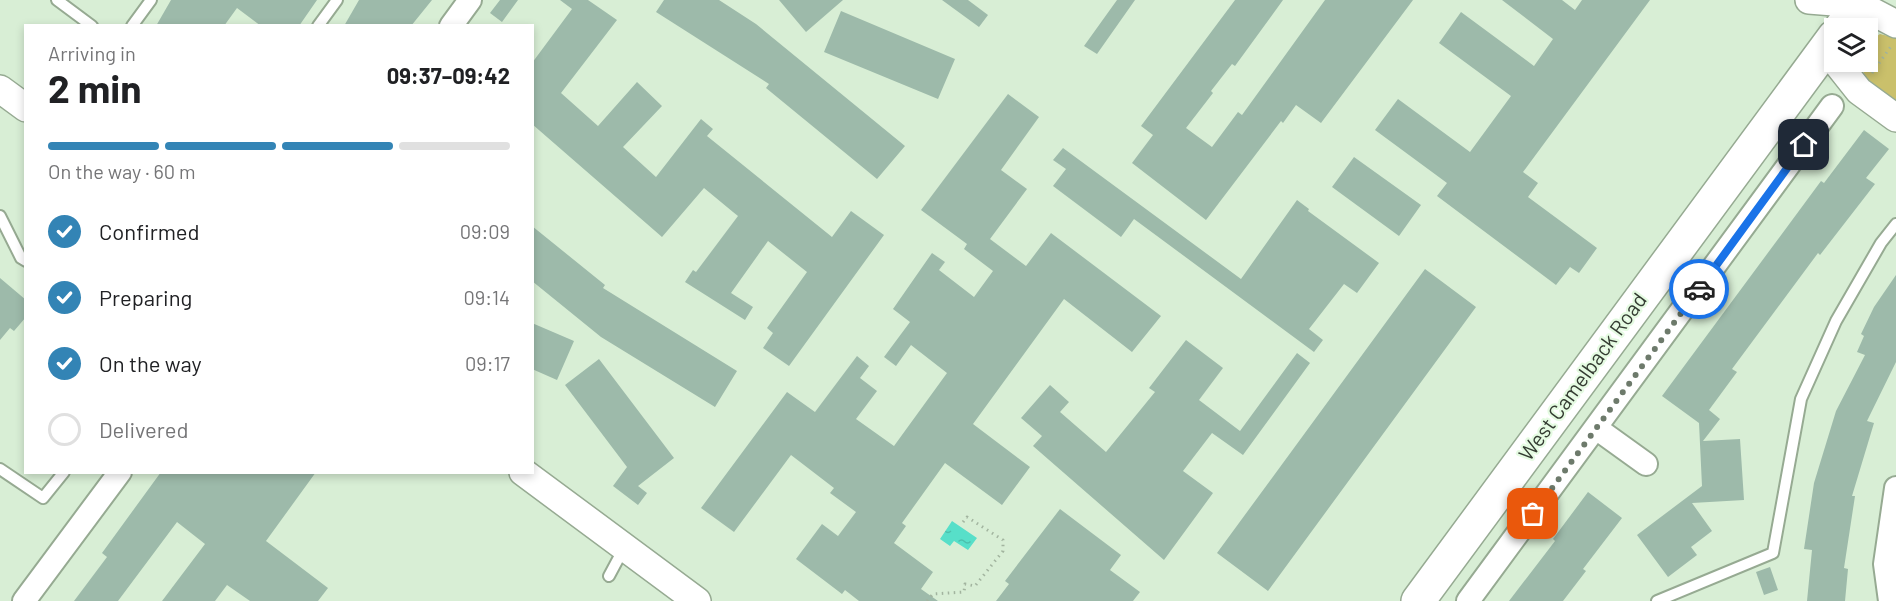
<!DOCTYPE html>
<html lang="en">
<head>
<meta charset="utf-8">
<style>
	body { margin:0; font-family:Barlow,sans-serif; background:#f6f6f6; color:#202124; height:100vh; display:flex; flex-direction:column; font-size:22px; white-space:nowrap }
	* { box-sizing:border-box; margin:0 }
	p { font-size:20px; color:#757577 }
	.icon { flex:none; width:33px; height:33px; fill:none; stroke:currentColor; stroke-width:2; stroke-linecap:round; stroke-linejoin:round }
	.map { position:relative; flex:1; overflow:hidden }
	.drawer { position:absolute; left:24px; top:24px; width:510px; height:450px; display:flex; flex-direction:column; background:#fff; border-radius:0px; box-shadow:0 3px 9px #0003 }
	.drawer>* { flex:none }
	.tools { position:absolute; left:1824px; top:18px; display:grid; gap:12px }
	.tools a { display:grid; place-items:center; width:54px; height:54px; border-radius:0px; background:#fff; box-shadow:0 3px 9px #0003; font-size:30px }
	.pin { position:absolute; display:grid; place-items:center; width:51px; height:51px; color:#fff; margin:-26px; border-radius:12px; box-shadow:0 3px 9px #0006 }
	.courier { position:absolute; display:grid; place-items:center; width:60px; height:60px; margin:-30px; border:4px solid #1a73e8; border-radius:50%; background:#fff; color:#222; box-shadow:0 2px 8px #0007 }
	.overview em { font-style:normal; font-weight:700 }
	.overview div { display:flex; flex-direction:column-reverse }
	.overview { display:flex; align-items:center; justify-content:space-between; height:102px; padding:0 24px }
	h1 { font-size:39px; font-weight:700; line-height:45px }
	.bar { display:grid; grid-template-columns:repeat(4,1fr); gap:9px 6px; align-content:center; height:72px; padding:0 24px }
	.bar i { height:8px; border-radius:4px; background:#e0e0e0 }
	.bar .active { background:#3384b5 }
	.bar p { grid-column:span 4 }
	ol { padding:0 24px; list-style:none }
	li { display:flex; align-items:center; gap:18px; height:66px }
	li p { margin-inline-start:auto }
	li .icon { padding:6px; border-radius:50%; background:#3384b5; color:#fff; stroke-width:4 }
	li:last-child { color:#757577 }
	li i { width:33px; height:33px; border:3px solid #e0e0e0; border-radius:50% }
	.map>svg:first-child { display:block }
	.green { fill:#cac06b }
	.water { fill:url(#water-ripples) }
	.building { fill:#9dbaaa }
	.lines { fill:none; stroke-linecap:round; stroke-linejoin:round }
	.service-casing { stroke:#96aa92; stroke-width:14 }
	.minor-casing { stroke:#96aa92; stroke-width:26 }
	.tertiary-casing { stroke:#96aa92; stroke-width:30 }
	.primary-casing { stroke:#96aa92; stroke-width:36 }
	.path { stroke:#a2b49f; stroke-width:3; stroke-dasharray:1.5 4.5; stroke-linecap:butt }
	.service { stroke:#fff; stroke-width:10 }
	.minor { stroke:#fff; stroke-width:22 }
	.tertiary { stroke:#fff; stroke-width:27 }
	.primary { stroke:#fff; stroke-width:33 }
	.done { stroke:#6d7a6b; stroke-width:6; stroke-dasharray:0 10.8 }
	.route { stroke:#1a73e8; stroke-width:8 }
	.labels { text-anchor:middle; stroke-width:4.5; stroke-linejoin:round; paint-order:stroke }
	.street-label { font-size:21px; fill:#343c32; stroke:#e5fbe2 }
</style>
</head>
<body>
<div class="map">
<svg width="1896" height="601" viewBox="0 0 1896 601">
	<defs>
		<pattern id="water-ripples" width="26" height="14" patternUnits="userSpaceOnUse" patternTransform="scale(1.5)"><rect width="26" height="14" fill="#57dfc9"/><path d="M2 4q2-2 4 0t4 0M15 11q2-2 4 0t4 0" fill="none" stroke="#4cc0ad"/></pattern>
	</defs>
	<rect width="100%" height="100%" fill="#d8eed5"/>
	<path class="green" d="M 1880,34 L 1896,38 L 1896,103 L 1867,79 L 1858,62 L 1868,62 L 1868,42 Z"/>
	<path class="water" d="M 952,521 L 977,538 L 968,550 L 954,541 L 950,546 L 940,539 Z"/>
	<path class="building" d="M 171,0 L 317,0 L 299,26 L 261,26 L 237,8 L 224,26 L 156,26 Z
		M 359,0 L 432,0 L 411,26 L 344,26 Z
		M 500,0 L 518,0 L 502,22 L 490,13 Z
		M 560,0 L 588,0 L 617,20 L 561,93 L 598,126 L 637,82 L 662,106 L 623,147 L 656,177 L 701,119 L 713,129 L 707,136 L 832,237 L 851,211 L 884,235 L 789,366 L 763,348 L 773,333 L 767,328 L 807,272 L 768,241 L 731,293 L 753,307 L 745,320 L 685,282 L 693,270 L 696,272 L 738,216 L 733,212 L 704,188 L 662,237 L 532,124 L 532,63 L 572,9 Z
		M 664,0 L 719,0 L 756,24 L 905,146 L 877,179 L 766,88 L 769,84 L 656,12 Z
		M 779,0 L 843,0 L 806,32 Z
		M 942,0 L 968,0 L 988,15 L 979,27 Z
		M 1117,0 L 1135,0 L 1097,54 L 1084,46 Z
		M 1235,0 L 1283,0 L 1235,66 L 1232,64 L 1211,91 L 1213,93 L 1186,128 L 1212,147 L 1238,112 L 1242,115 L 1325,0 L 1413,0 L 1321,123 L 1296,105 L 1283,123 L 1281,121 L 1206,220 L 1132,163 L 1153,135 L 1141,126 Z
		M 1502,0 L 1562,0 L 1575,10 L 1582,0 L 1650,0 L 1523,172 L 1538,183 L 1528,197 L 1597,248 L 1579,273 L 1570,267 L 1556,285 L 1437,196 L 1447,183 L 1375,130 L 1398,99 L 1470,152 L 1511,96 L 1439,43 L 1461,12 L 1534,66 L 1553,39 Z
		M 841,11 L 955,59 L 938,99 L 824,52 Z
		M 1008,94 L 1039,117 L 1001,170 L 1027,189 L 990,239 L 1026,266 L 1051,233 L 1161,316 L 1132,352 L 1064,299 L 973,424 L 1030,467 L 1002,505 L 945,463 L 902,523 L 906,526 L 894,543 L 933,572 L 921,589 L 938,601 L 859,601 L 845,590 L 842,594 L 796,559 L 822,524 L 838,536 L 856,512 L 830,493 L 834,488 L 791,455 L 734,532 L 701,508 L 787,392 L 815,412 L 857,356 L 869,366 L 860,378 L 877,391 L 856,419 L 894,446 L 947,373 L 911,345 L 896,366 L 884,357 L 910,322 L 893,309 L 932,253 L 945,262 L 939,270 L 974,297 L 993,271 L 964,249 L 967,244 L 921,210 Z
		M 1864,130 L 1889,149 L 1866,178 L 1875,184 L 1820,255 L 1818,253 L 1732,369 L 1737,372 L 1709,410 L 1720,419 L 1703,441 L 1740,439 L 1744,500 L 1692,503 L 1712,531 L 1691,547 L 1697,555 L 1668,577 L 1637,535 L 1702,486 L 1699,423 L 1662,396 L 1821,181 L 1824,183 Z
		M 1063,148 L 1241,279 L 1297,200 L 1309,209 L 1308,211 L 1379,263 L 1357,293 L 1344,284 L 1309,329 L 1323,340 L 1314,352 L 1134,219 L 1121,237 L 1053,186 L 1066,169 L 1053,160 Z
		M 1354,157 L 1421,205 L 1399,236 L 1332,187 Z
		M 532,226 L 605,285 L 603,288 L 737,371 L 715,407 L 601,337 L 532,281 Z
		M 1425,269 L 1476,307 L 1268,591 L 1217,553 Z
		M 1896,275 L 1896,362 L 1867,421 L 1874,423 L 1852,496 L 1855,496 L 1844,568 L 1848,569 L 1845,601 L 1807,601 L 1812,550 L 1804,549 L 1814,483 L 1836,411 L 1865,355 L 1857,352 L 1864,336 L 1861,334 L 1874,307 Z
		M 0,278 L 26,300 L 26,317 L 14,331 L 10,328 L 0,340 Z
		M 532,323 L 574,341 L 557,380 L 532,369 Z
		M 1186,340 L 1223,368 L 1199,400 L 1240,431 L 1297,353 L 1310,363 L 1243,455 L 1212,433 L 1183,471 L 1213,493 L 1164,560 L 1033,446 L 1042,436 L 1021,418 L 1050,385 L 1069,402 L 1060,412 L 1106,452 L 1155,392 L 1149,388 Z
		M 599,359 L 674,458 L 638,486 L 647,493 L 638,505 L 613,486 L 627,467 L 565,385 Z
		M 161,472 L 316,472 L 266,541 L 328,588 L 318,601 L 250,601 L 227,585 L 215,601 L 162,601 L 205,544 L 177,522 L 118,601 L 74,601 L 107,557 L 102,553 Z
		M 1588,492 L 1622,518 L 1583,569 L 1586,571 L 1563,601 L 1509,601 L 1555,541 L 1553,539 Z
		M 1060,509 L 1121,555 L 1110,570 L 1140,592 L 1133,601 L 996,601 L 1009,584 L 1005,581 Z
		M 1770,567 L 1778,590 L 1764,595 L 1756,572 Z"/>
	<g class="lines">
		<g class="service-casing">
			<path id="service" d="M 57,0 L 92,26
				M 132,26 L 151,0
				M 318,26 L 337,0
				M 0,216 L 21,258 L 26,261
				M 0,469 L 43,498 L 64,472
				M 609,576 L 624,548
				M 1657,601 L 1773,553 L 1801,399 L 1836,321 L 1881,243 L 1896,224"/>
		</g>
		<g class="minor-casing">
			<path id="minor" d="M 451,26 L 470,0
				M 1596,428 L 1646,464
				M 24,601 L 120,472
				M 1468,601 L 1832,106
				M 1890,601 L 1885,564 L 1896,488"/>
		</g>
		<g class="tertiary-casing">
			<path id="tertiary" d="M 1809,0 L 1858,4 L 1896,24
				M 1836,62 L 1859,91 L 1896,118
				M 0,89 L 26,108
				M 523,472 L 697,601"/>
		</g>
		<g class="primary-casing">
			<path id="primary" d="M 1841,28 L 1862,0
				M 1418,601 L 1834,37"/>
		</g>
		<path class="path" d="M 1872,73 L 1892,45
			M 927,601 L 933,594 L 964,592 L 965,584 L 975,586 L 1003,551 L 1003,540 L 967,517 L 963,522"/>
		<use href="#service" class="service"/>
		<use href="#minor" class="minor"/>
		<use href="#tertiary" class="tertiary"/>
		<use href="#primary" class="primary"/>
	</g>
	<g class="lines">
		<path class="done" d="M 1533,514 L 1699,289"/>
		<path class="route" d="M 1699,289 L 1804,145"/>
	</g>
	<g class="labels">
		<g class="street-label">
			<text transform="translate(1583 377) rotate(-54)" y="7">West Camelback Road</text>
		</g>
	</g>
</svg>
<div class="tools">
<a><svg class="icon" aria-label="layers" viewBox="0 0 24 24"><path d="M12 4l9 5-9 5-9-5zM3 14l9 5 9-5"/></svg></a>
</div>
<div class="pin" style="left:1533px;top:514px;background:#ea580c"><svg class="icon" aria-label="bag" viewBox="0 0 24 24"><path d="M5 8h14l-1 12H6zM9 8a3 3 0 0 1 6 0"/></svg></div>
<div class="pin" style="left:1804px;top:145px;background:#1f2937"><svg class="icon" aria-label="home" viewBox="0 0 24 24"><path d="M3 11l9-7 9 7M6 9v11h12V9"/></svg></div>
<div class="courier" style="left:1699px;top:289px"><svg class="icon" aria-label="car" viewBox="0 0 24 24"><path d="M5 17H2v-5l4-1 3-4h7l3 4 3 1v5h-3M9 17h6M6 11h13"/><circle cx="7" cy="17" r="2"/><circle cx="17" cy="17" r="2"/></svg></div>
<section class="drawer">
<div class="overview"><div><h1>2 min</h1><p>Arriving in</p></div><em>09:37–09:42</em></div>
<div class="bar"><i class="active"></i><i class="active"></i><i class="active"></i><i></i><p>On the way · 60 m</p></div>
<ol>
<li><svg class="icon" aria-label="check" viewBox="0 0 24 24"><path d="M5 12l5 5 9-10"/></svg>Confirmed<p>09:09</p></li>
<li><svg class="icon" aria-label="check" viewBox="0 0 24 24"><path d="M5 12l5 5 9-10"/></svg>Preparing<p>09:14</p></li>
<li><svg class="icon" aria-label="check" viewBox="0 0 24 24"><path d="M5 12l5 5 9-10"/></svg>On the way<p>09:17</p></li>
<li><i></i>Delivered</li>
</ol>
</section>
</div>
</body>
</html>
